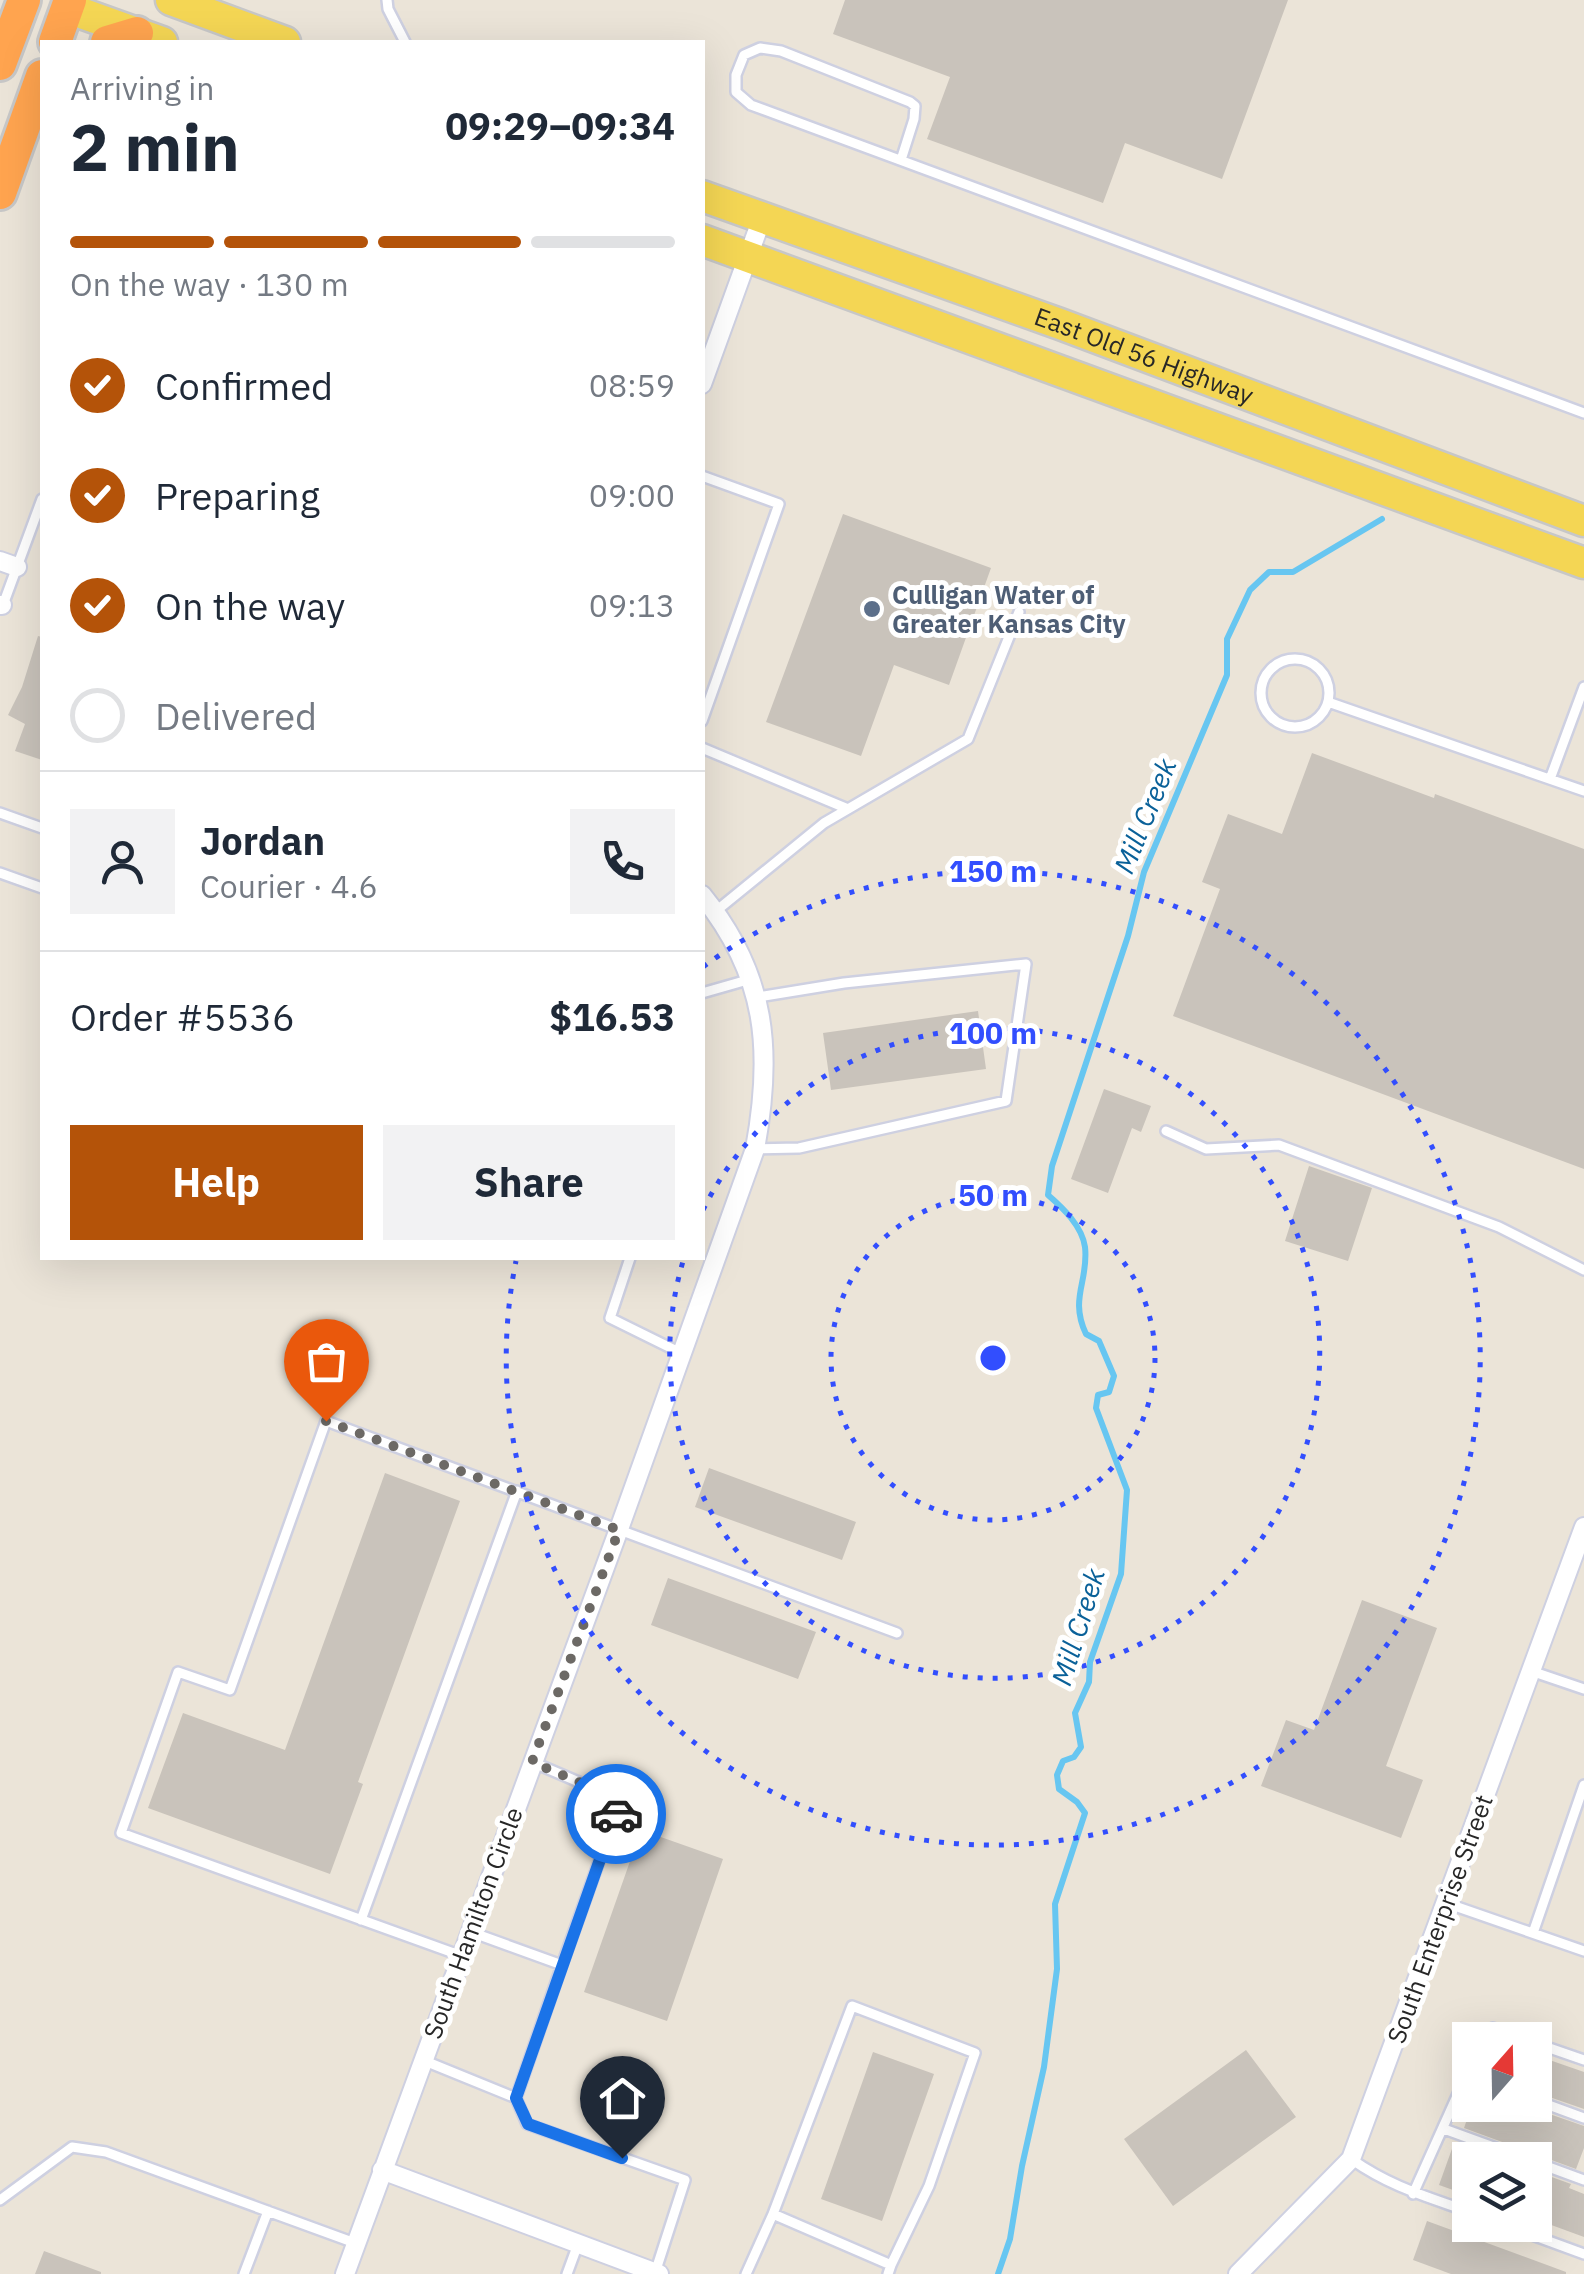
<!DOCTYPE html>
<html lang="en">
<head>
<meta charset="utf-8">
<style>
	body { margin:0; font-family:"IBM Plex Sans",sans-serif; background:#f2f2f3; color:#1f2937; height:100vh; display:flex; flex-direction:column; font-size:38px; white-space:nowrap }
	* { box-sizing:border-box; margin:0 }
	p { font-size:32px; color:#747a83 }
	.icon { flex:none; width:55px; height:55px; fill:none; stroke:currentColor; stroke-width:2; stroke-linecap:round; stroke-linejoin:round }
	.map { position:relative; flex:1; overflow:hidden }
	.side { position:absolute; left:40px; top:40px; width:665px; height:1220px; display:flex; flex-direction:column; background:#fff; border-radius:0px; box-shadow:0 10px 40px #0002 }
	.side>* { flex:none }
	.needle { width:65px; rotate:20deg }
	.buttons { position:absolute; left:1452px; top:2022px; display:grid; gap:20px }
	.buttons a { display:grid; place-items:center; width:100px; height:100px; border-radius:0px; background:#fff; box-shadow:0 10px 40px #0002; font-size:50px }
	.pin { position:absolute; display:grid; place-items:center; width:85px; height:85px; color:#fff; margin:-102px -42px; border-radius:50% 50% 50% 0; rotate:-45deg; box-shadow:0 0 10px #0007 }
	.pin .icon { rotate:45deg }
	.courier { position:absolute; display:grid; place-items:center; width:100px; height:100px; margin:-50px; border:8px solid #1a73e8; border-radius:50%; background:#fff; color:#222; box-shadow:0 2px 12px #0007 }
	.headline em { font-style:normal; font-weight:700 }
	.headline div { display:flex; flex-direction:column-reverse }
	.headline { display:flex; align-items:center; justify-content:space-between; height:170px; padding:0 30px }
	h1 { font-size:65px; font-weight:700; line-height:75px }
	.bar { display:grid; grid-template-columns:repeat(4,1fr); gap:15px 10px; align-content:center; height:120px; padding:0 30px }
	.bar i { height:12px; border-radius:8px; background:#e0e1e3 }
	.bar .selected { background:#b45309 }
	.bar p { grid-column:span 4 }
	.line { display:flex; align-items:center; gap:25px; padding:0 30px; border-top:2px solid #e0e1e3 }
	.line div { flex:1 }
	.round { display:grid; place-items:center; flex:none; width:105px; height:105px; border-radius:0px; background:#f2f2f3 }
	ol { padding:0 30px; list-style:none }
	li { display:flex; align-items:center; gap:30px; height:110px }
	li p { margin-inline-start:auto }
	li .icon { padding:10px; border-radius:50%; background:#b45309; color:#fff; stroke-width:4 }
	li:last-child { color:#747a83 }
	li i { width:55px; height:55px; border:5px solid #e0e1e3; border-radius:50% }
	.primary-button { display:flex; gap:20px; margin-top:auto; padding:20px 30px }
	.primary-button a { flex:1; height:115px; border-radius:0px; background:#b45309; color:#fff; font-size:40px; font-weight:700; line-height:115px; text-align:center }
	.primary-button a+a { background:#f2f2f3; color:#1f2937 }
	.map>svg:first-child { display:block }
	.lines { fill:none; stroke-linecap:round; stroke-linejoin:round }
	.stream { stroke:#67c6f1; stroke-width:6 }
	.building { fill:#c9c3bb }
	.lane-casing { stroke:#ced0e1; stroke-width:14 }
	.street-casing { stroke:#ced0e1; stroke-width:22 }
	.primary-casing { stroke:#c7c7c7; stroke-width:35 }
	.highway-casing { stroke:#c7c7c7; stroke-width:38 }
	.lane { stroke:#fff; stroke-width:9 }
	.street { stroke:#fff; stroke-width:18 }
	.primary { stroke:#f4d654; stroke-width:30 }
	.highway { stroke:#ffa44f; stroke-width:32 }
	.done { stroke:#6c6965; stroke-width:10; stroke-dasharray:0 18 }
	.route { stroke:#1a73e8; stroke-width:12 }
	.ring { fill:none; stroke:#324efe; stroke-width:5; stroke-dasharray:5 10 }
	.service-dot { fill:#5c6f8a; stroke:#fff; stroke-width:4 }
	.labels { text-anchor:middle; stroke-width:10; stroke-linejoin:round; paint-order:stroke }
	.street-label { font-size:25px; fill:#272727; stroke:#fff }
	.service-label { font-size:25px; font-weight:bold; fill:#4e5e75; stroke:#fff; text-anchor:start }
	.water-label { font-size:28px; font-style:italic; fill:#0a6199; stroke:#fff }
	.centre { fill:#324efe; stroke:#fff; stroke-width:5 }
	.ring-label { font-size:30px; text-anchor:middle; font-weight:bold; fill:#324efe; stroke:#fff; stroke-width:10; stroke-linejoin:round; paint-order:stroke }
</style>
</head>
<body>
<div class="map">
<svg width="1584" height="2274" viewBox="0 0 1584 2274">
	<rect width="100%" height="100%" fill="#ebe4d8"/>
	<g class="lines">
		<path class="stream" d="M 998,2274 L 1010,2239 L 1022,2166 L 1044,2067 L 1057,1969 L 1055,1904 L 1085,1813 L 1077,1802 L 1059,1789 L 1057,1775 L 1063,1761 L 1074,1757 L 1081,1747 L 1075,1713 L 1089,1682 L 1090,1662 L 1121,1574 L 1127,1490 L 1096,1408 L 1098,1395 L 1109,1392 L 1114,1376 L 1099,1341 L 1086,1334 C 1069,1298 1089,1281 1085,1247 C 1082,1226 1063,1208 1048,1195 L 1052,1166 L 1128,936 L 1144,872 L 1227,675 L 1227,639 L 1250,590 L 1269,572 L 1293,572 L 1382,519"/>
	</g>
	<path class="building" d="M 845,0 L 1288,0 L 1222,179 L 1125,143 L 1103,203 L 927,139 L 950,77 L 833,34 Z
		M 843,514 L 991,568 L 949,685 L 894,665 L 861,756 L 766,722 Z
		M 38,636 L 42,637 L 42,760 L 15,751 L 25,724 L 8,715 L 22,687 Z
		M 1312,753 L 1434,798 L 1435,794 L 1584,849 L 1584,1169 L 1173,1016 L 1220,889 L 1202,882 L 1228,814 L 1282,834 Z
		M 978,1011 L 986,1069 L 831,1090 L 823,1033 Z
		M 1104,1089 L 1151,1106 L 1141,1132 L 1132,1128 L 1108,1193 L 1071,1179 Z
		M 1309,1166 L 1372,1188 L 1348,1261 L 1285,1241 Z
		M 709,1468 L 856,1522 L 842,1560 L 695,1507 Z
		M 385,1473 L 460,1501 L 358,1782 L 363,1784 L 330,1874 L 148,1808 L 183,1713 L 285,1750 Z
		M 668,1578 L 816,1632 L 798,1679 L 651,1625 Z
		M 1362,1600 L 1437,1628 L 1386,1766 L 1423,1780 L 1401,1838 L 1261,1786 L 1286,1720 L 1314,1730 Z
		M 641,1830 L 723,1859 L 667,2021 L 584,1992 Z
		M 1246,2050 L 1296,2117 L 1173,2206 L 1124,2139 Z
		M 873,2052 L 934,2074 L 882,2221 L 821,2199 Z
		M 1535,2055 L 1584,2072 L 1584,2109 L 1535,2092 Z
		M 1472,2105 L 1496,2105 L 1535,2119 L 1535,2109 L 1584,2126 L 1584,2148 L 1576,2169 L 1464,2128 Z
		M 1459,2143 L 1505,2160 L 1470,2160 L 1470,2196 L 1439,2185 L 1453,2146 L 1457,2148 Z
		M 1535,2171 L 1571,2184 L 1569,2188 L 1584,2194 L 1584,2237 L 1535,2219 Z
		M 1427,2221 L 1566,2272 L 1566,2274 L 1451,2274 L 1413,2260 Z
		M 44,2251 L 101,2272 L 101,2274 L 35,2274 Z"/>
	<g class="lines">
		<g class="lane-casing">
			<path id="lane" d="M 387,0 L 388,9 L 405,42
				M 901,160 L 914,119 L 915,106 L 910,102 L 781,51 L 760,48 L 744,55 L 736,75 L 736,92 L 751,105 L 1584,413
				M 702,476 L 779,504 L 702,721
				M 3,605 L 42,499
				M1261 693a34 34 0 1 1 68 0a34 34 0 1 1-68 0Z
				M 1328,702 L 1584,791
				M 702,748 L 848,809
				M 1550,779 L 1584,687
				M 0,813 L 42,828
				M 0,873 L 42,888
				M 716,911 L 824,823 L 968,739 L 1019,612
				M 702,993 L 751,979
				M 1166,1131 L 1206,1149 L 1279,1145 L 1499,1227 L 1584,1270
				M 755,1149 L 799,1148 L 1006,1101 L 1026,964 L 844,983 L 758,997
				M 630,1258 L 610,1318 L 683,1354
				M 1531,1671 L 1584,1689
				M 532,1762 L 621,1800 L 562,1965
				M 1446,1903 L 1584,1951
				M 361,1920 L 517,1491
				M 1533,1933 L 1584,1785
				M 462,1956 L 121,1833 L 178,1672 L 230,1690 L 326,1421 L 897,1633
				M 1481,2040 L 1493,2028 L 1527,2040
				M 1535,2043 L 1584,2060
				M 425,2061 L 516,2098 L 562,1965 L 471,1932
				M 516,2098 L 527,2124 L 685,2180 L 655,2273
				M 1535,2100 L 1584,2118
				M 1444,2129 L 1529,2160
				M 1351,2159 C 1391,2187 1425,2196 1470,2212
				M 1535,2162 L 1584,2180
				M 1413,2194 L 1470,2067
				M 0,2200 L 72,2147 L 106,2152 L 355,2243
				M 773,2214 L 852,2006 L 975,2053 L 929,2186 L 891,2265
				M 1505,2225 L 1584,2254
				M 244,2274 L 268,2211
				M 567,2274 L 578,2244
				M 746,2274 L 773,2214 L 891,2265 L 888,2274"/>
		</g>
		<g class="street-casing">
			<path id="street" d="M 702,384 L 762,218
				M 0,561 L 17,567
				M 0,605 L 2,605
				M 382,2170 L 659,2274
				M 345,2274 L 619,1529 L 755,1149 C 773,1051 767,975 702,895
				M 1238,2274 L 1351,2159 L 1584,1527"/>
		</g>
		<g class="primary-casing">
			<g id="primary">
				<path d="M 171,0 L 285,42"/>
				<path d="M 67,8 L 162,42"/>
				<path id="s1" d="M 702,196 L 1060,324 L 1584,521"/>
				<path d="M 702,240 L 1584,563"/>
			</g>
		</g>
		<g class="highway-casing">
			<path id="highway" d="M 55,42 L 70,0
				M 107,42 L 137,33
				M 0,64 L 24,0
				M 0,193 L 42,76"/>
		</g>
		<use href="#lane" class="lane"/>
		<use href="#street" class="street"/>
		<use href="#primary" class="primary"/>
		<use href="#highway" class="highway"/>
	</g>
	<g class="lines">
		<path class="done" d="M 326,1421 L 619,1530 L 532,1762 L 621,1800 L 616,1814"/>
		<path class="route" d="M 616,1814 L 516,2098 L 528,2124 L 622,2158"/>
	</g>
	<g class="ring">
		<circle cx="993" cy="1358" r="162"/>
		<path d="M703 1210A325 325 0 1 1 684 1258"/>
		<path d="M703 967A487 487 0 1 1 516 1261"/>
	</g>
	<circle class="service-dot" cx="872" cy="609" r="10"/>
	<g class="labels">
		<g class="street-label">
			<text dy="9" stroke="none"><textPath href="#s1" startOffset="470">East Old 56 Highway</textPath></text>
			<text transform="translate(1440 1919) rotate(-70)" y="9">South Enterprise Street</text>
			<text transform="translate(473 1923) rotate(-70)" y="9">South Hamilton Circle</text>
		</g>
		<g class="service-label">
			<text x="892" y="604">Culligan Water of<tspan x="892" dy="29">Greater Kansas City</tspan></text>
		</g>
		<g class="water-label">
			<text transform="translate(1145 816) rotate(-68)" y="10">Mill Creek</text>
			<text transform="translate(1078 1627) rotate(-73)" y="10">Mill Creek</text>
		</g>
	</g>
	<circle cx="993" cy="1358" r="15" class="centre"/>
	<g class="ring-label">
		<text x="993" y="882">150 m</text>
		<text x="993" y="1044">100 m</text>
		<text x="993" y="1206">50 m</text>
	</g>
</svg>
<div class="buttons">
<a><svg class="needle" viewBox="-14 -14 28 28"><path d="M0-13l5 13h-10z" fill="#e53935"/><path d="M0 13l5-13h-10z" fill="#747a83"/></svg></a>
<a><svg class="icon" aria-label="layers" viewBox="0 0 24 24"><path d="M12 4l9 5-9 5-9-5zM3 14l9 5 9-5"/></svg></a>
</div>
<div class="pin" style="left:326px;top:1421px;background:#ea580c"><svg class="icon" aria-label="bag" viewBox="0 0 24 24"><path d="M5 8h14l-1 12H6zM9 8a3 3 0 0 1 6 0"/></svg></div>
<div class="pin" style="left:622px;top:2158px;background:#1f2937"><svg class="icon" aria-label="home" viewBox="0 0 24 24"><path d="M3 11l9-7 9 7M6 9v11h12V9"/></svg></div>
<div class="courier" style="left:616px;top:1814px"><svg class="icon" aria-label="car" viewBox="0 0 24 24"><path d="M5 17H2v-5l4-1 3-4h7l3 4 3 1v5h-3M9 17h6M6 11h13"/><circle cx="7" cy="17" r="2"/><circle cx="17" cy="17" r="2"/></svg></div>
<section class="side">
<div class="headline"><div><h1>2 min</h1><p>Arriving in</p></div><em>09:29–09:34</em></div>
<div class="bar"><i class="selected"></i><i class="selected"></i><i class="selected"></i><i></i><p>On the way · 130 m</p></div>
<ol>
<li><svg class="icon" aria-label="check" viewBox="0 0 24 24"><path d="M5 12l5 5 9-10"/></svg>Confirmed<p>08:59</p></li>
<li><svg class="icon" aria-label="check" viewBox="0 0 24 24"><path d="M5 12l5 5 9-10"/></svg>Preparing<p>09:00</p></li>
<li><svg class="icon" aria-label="check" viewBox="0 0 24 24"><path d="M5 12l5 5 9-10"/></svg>On the way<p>09:13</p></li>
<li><i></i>Delivered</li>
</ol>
<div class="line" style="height:180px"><a class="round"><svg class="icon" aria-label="person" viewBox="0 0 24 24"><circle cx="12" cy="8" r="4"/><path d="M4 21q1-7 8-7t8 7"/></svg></a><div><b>Jordan</b><p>Courier · 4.6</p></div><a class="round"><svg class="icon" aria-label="phone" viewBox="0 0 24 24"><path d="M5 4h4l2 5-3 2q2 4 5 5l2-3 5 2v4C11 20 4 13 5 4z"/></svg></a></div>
<div class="line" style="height:130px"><div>Order #5536</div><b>$16.53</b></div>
<div class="primary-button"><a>Help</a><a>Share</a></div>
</section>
</div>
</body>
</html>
